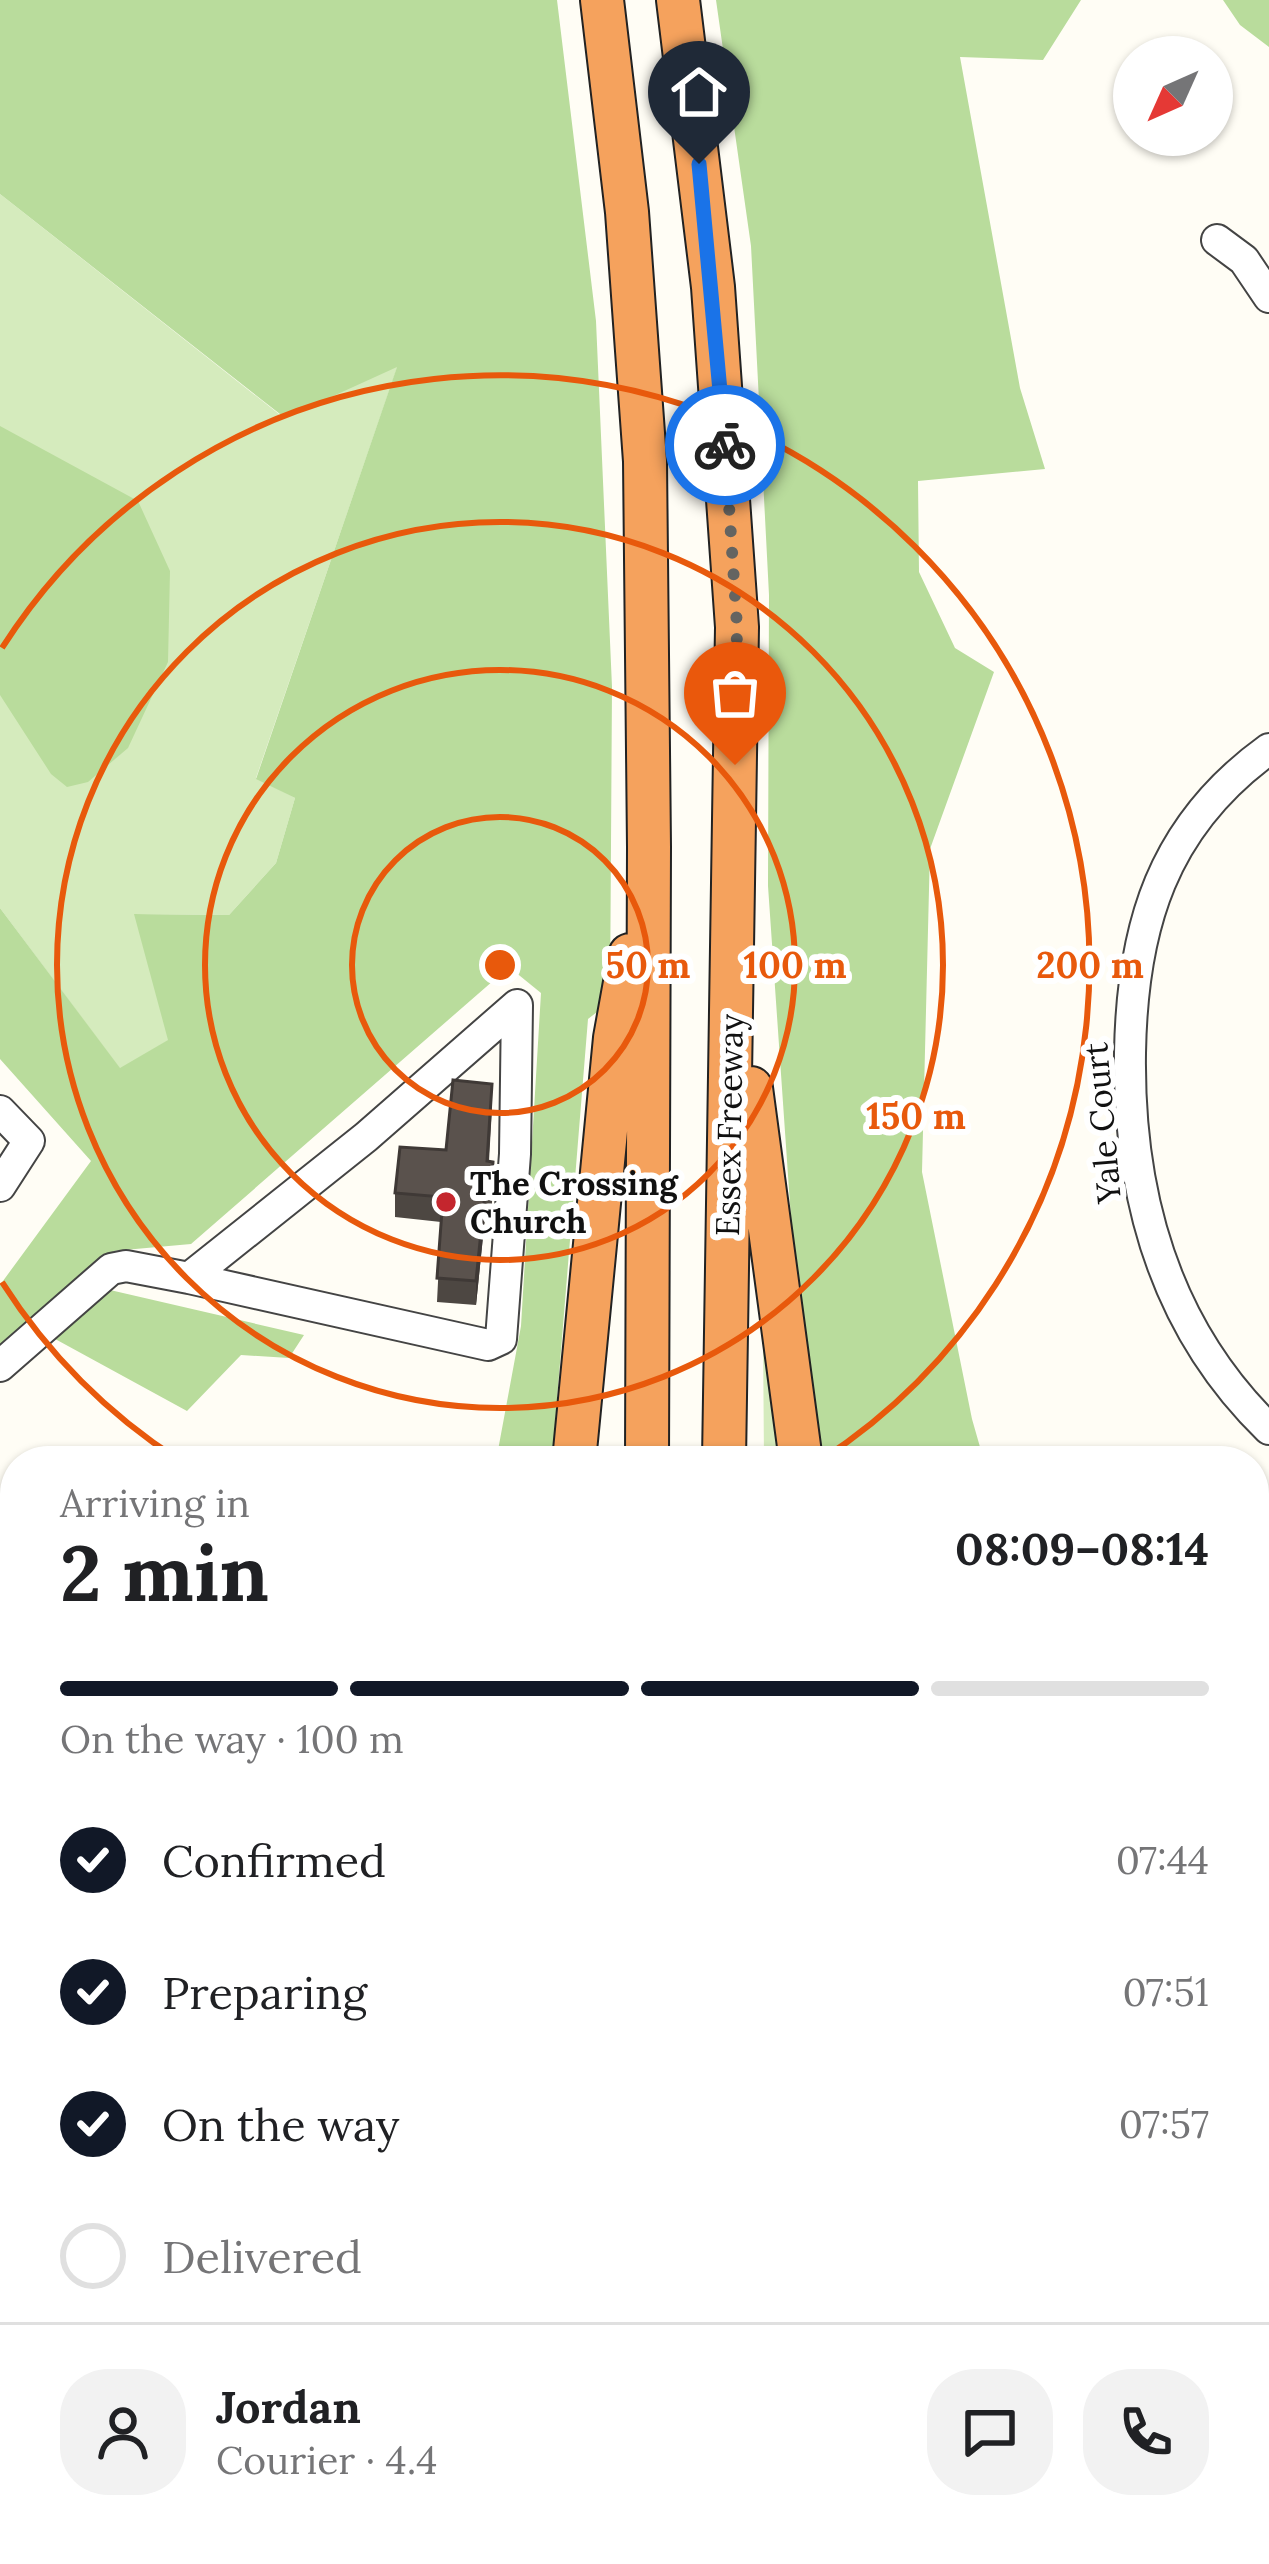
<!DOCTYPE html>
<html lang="en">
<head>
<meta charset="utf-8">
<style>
	body { margin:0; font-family:Lora,serif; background:#f2f2f2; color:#202124; height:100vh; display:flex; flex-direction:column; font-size:45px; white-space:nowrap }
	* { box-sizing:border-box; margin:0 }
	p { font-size:39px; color:#757577 }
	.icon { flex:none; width:66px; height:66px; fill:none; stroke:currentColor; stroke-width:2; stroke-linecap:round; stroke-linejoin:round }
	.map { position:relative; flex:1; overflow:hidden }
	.drawer { position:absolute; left:0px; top:1446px; width:1269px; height:1119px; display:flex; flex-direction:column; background:#fff; border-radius:48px 48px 0 0; box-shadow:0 3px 9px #0004 }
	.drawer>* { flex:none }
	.needle { width:78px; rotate:225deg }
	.controls { position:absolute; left:1113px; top:36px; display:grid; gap:24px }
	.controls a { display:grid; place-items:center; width:120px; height:120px; border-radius:50%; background:#fff; box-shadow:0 3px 9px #0004; font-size:60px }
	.pin { position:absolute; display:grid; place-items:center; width:102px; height:102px; color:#fff; margin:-123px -51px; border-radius:50% 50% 50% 0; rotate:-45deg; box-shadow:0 0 12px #0007 }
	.pin .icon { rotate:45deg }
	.courier { position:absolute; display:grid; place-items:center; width:120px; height:120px; margin:-60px; border:9px solid #1a73e8; border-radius:50%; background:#fff; color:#222; box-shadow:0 3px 15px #0007 }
	.headline em { font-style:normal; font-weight:700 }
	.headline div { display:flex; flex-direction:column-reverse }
	.headline { display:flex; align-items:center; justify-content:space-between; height:204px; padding:0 60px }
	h1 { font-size:78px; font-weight:700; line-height:90px }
	.bar { display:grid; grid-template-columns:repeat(4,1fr); gap:18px 12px; align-content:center; height:144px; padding:0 60px }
	.bar i { height:15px; border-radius:9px; background:#e0e0e0 }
	.bar .current { background:#111827 }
	.bar p { grid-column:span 4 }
	.line { display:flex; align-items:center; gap:30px; padding:0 60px; border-top:3px solid #e0e0e0 }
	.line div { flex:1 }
	.round { display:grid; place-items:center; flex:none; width:126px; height:126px; border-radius:48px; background:#f2f2f2 }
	ol { padding:0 60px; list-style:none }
	li { display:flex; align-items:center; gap:36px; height:132px }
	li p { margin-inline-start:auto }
	li .icon { padding:12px; border-radius:50%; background:#111827; color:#fff; stroke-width:4 }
	li:last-child { color:#757577 }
	li i { width:66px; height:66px; border:6px solid #e0e0e0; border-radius:50% }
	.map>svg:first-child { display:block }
	.green { fill:#d5ebbd }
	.forest { fill:#b9dc9c }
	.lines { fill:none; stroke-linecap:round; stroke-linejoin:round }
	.minor-casing { stroke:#444; stroke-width:34 }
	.major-casing { stroke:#222; stroke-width:40 }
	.highway-casing { stroke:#222; stroke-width:46 }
	.minor { stroke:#fff; stroke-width:30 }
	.major { stroke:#f9d66b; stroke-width:36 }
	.highway { stroke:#f5a25d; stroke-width:42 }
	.wall { fill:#4d4742 }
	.shaded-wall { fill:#3f3936 }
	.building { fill:#5a524d; stroke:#3f3936; stroke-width:3 }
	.done { stroke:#646461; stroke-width:12; stroke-dasharray:0 21.6 }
	.route { stroke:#1a73e8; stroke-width:15 }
	.ring { fill:none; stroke:#e8590c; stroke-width:6 }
	.poi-dot { fill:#c4262e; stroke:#fff; stroke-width:4.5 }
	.labels { text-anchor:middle; stroke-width:12; stroke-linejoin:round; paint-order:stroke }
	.street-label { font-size:33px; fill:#111; stroke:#fff }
	.poi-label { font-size:33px; font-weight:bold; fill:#111; stroke:#fff; text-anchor:start }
	.centre { fill:#e8590c; stroke:#fff; stroke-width:6 }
	.ring-label { font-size:36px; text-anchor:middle; font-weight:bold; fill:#e8590c; stroke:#fff; stroke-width:12; stroke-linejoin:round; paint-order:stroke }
</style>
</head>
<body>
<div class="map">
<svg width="1269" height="2564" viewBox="0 0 1269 2564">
	<rect width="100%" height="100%" fill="#fffdf5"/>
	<path class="green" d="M 0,194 L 284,418 L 398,365 L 256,778 L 295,798 L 276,863 L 229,915 L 135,914 L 169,1040 L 120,1069 L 0,908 Z
		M 763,1337 L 782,1461 L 764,1461 Z"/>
	<path class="forest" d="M 0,0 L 557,0 L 596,321 L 612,687 L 610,1002 L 588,1019 L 552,1461 L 496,1461 L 521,1326 L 541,993 L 509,967 L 191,1244 L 113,1251 L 110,1290 L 304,1335 L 289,1358 L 241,1355 L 187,1411 L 35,1328 L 0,1358 L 0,1285 L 91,1161 L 0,1059 L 0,908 L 120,1068 L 168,1040 L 134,914 L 229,915 L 276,863 L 295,798 L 256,779 L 397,367 L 285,418 L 0,194 Z
		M 716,0 L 1081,0 L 1043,60 L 960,57 L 1020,388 L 1045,469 L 918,481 L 919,572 L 955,648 L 994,672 L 930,849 L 922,1172 L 972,1419 L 984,1461 L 822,1461 L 799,1334 L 768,886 L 769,595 L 751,246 Z
		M 1223,0 L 1269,0 L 1269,47 L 1240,25 Z
		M 0,426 L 138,501 L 170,571 L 168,662 L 128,748 L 88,782 L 67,787 L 51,774 L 0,695 Z
		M 15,2033 L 15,2167 L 0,2154 L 0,2034 Z
		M 1254,2410 L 1269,2426 L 1269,2564 L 1219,2564 L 1215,2550 L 1254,2550 Z"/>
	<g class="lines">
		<g class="minor-casing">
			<path id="minor" d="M 1217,240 L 1244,260 L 1269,297
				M 1269,749 C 1162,826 1132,927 1130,1053 C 1128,1195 1165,1328 1269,1429
				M 517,1005 L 515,1154 L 501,1339 L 488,1345 L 189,1278 L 366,1137 Z
				M 0,1111 L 29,1141 L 0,1186
				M 0,1366 L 111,1269 L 126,1266 L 189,1278
				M 0,1721 L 15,1676
				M 0,2372 L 15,2379
				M 540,2550 L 548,2564"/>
		</g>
		<g class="major-casing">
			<path id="major" d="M 0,1604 L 15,1609
				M 1254,1898 L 1269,1900"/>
		</g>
		<g class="highway-casing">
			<path id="highway" d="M 602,0 L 627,212 L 645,461 L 649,847 L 647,1461
				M 678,0 L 713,287 L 737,627 L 724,1461
				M 751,1088 L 801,1461
				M 574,1461 L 615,1038 L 630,955
				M 643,2550 L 647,2564
				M 726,2550 L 726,2564
				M 762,2564 L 763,2550"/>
		</g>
		<use href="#minor" class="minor"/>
		<use href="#major" class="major"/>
		<use href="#highway" class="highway"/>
	</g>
	<path class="wall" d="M 492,1108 L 489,1161 L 493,1186 L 491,1218 L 485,1217 L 476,1305 L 437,1302 L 441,1222 L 395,1217 L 395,1193 L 446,1150 Z"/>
	<path class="shaded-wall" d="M 485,1193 L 485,1217 L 476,1305 L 476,1281 Z"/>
	<path class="building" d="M 453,1080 L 492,1084 L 487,1161 L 493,1162 L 491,1193 L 485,1193 L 476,1281 L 437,1278 L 443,1197 L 395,1193 L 400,1147 L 446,1150 Z"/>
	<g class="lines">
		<path class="done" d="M 725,445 L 737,626 L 735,765"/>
		<path class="route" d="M 699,164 L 725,445"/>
	</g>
	<g class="ring">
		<circle cx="500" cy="965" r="148"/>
		<circle cx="500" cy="965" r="295"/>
		<circle cx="500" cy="965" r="443"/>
		<path d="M179 1460A590 590 0 0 1 2 1282M2 648A590 590 0 1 1 821 1460"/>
	</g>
	<circle class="poi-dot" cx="446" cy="1202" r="12"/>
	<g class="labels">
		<g class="street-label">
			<text transform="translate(1102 1123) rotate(-95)" y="12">Yale Court</text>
			<text transform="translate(729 1125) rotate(-89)" y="12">Essex Freeway</text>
		</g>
		<g class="poi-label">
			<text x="470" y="1195">The Crossing<tspan x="470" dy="38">Church</tspan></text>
		</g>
	</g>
	<circle cx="500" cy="965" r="18" class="centre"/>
	<g class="ring-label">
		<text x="648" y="978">50 m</text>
		<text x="795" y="978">100 m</text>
		<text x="1090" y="978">200 m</text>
		<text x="916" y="1129">150 m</text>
	</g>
</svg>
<div class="controls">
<a><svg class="needle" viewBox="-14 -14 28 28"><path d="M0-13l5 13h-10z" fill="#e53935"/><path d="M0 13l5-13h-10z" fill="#757577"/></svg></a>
</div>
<div class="pin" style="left:735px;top:765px;background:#ea580c"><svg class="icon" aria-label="bag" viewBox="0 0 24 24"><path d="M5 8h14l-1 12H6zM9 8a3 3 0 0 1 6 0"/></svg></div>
<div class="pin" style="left:699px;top:164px;background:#1f2937"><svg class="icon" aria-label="home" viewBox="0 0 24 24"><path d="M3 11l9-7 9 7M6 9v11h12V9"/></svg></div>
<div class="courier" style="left:725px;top:445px"><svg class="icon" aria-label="bike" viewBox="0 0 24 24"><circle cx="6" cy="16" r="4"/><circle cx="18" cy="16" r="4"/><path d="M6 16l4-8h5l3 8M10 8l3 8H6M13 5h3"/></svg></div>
<section class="drawer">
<div class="headline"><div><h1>2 min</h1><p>Arriving in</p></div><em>08:09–08:14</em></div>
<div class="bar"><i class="current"></i><i class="current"></i><i class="current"></i><i></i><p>On the way · 100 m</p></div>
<ol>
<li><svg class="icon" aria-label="check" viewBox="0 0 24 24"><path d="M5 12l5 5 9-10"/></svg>Confirmed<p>07:44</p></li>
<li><svg class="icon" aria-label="check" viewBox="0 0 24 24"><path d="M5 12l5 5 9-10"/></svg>Preparing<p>07:51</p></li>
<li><svg class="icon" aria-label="check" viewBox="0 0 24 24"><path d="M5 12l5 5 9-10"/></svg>On the way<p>07:57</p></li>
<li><i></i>Delivered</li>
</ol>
<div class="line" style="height:216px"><a class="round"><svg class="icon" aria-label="person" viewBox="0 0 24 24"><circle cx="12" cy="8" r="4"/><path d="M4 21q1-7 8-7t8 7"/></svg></a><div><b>Jordan</b><p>Courier · 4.4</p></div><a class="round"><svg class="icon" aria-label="chat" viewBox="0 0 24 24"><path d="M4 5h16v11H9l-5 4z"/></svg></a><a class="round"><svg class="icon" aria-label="phone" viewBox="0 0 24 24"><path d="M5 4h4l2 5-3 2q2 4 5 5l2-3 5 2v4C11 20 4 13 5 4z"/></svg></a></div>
</section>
</div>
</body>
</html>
